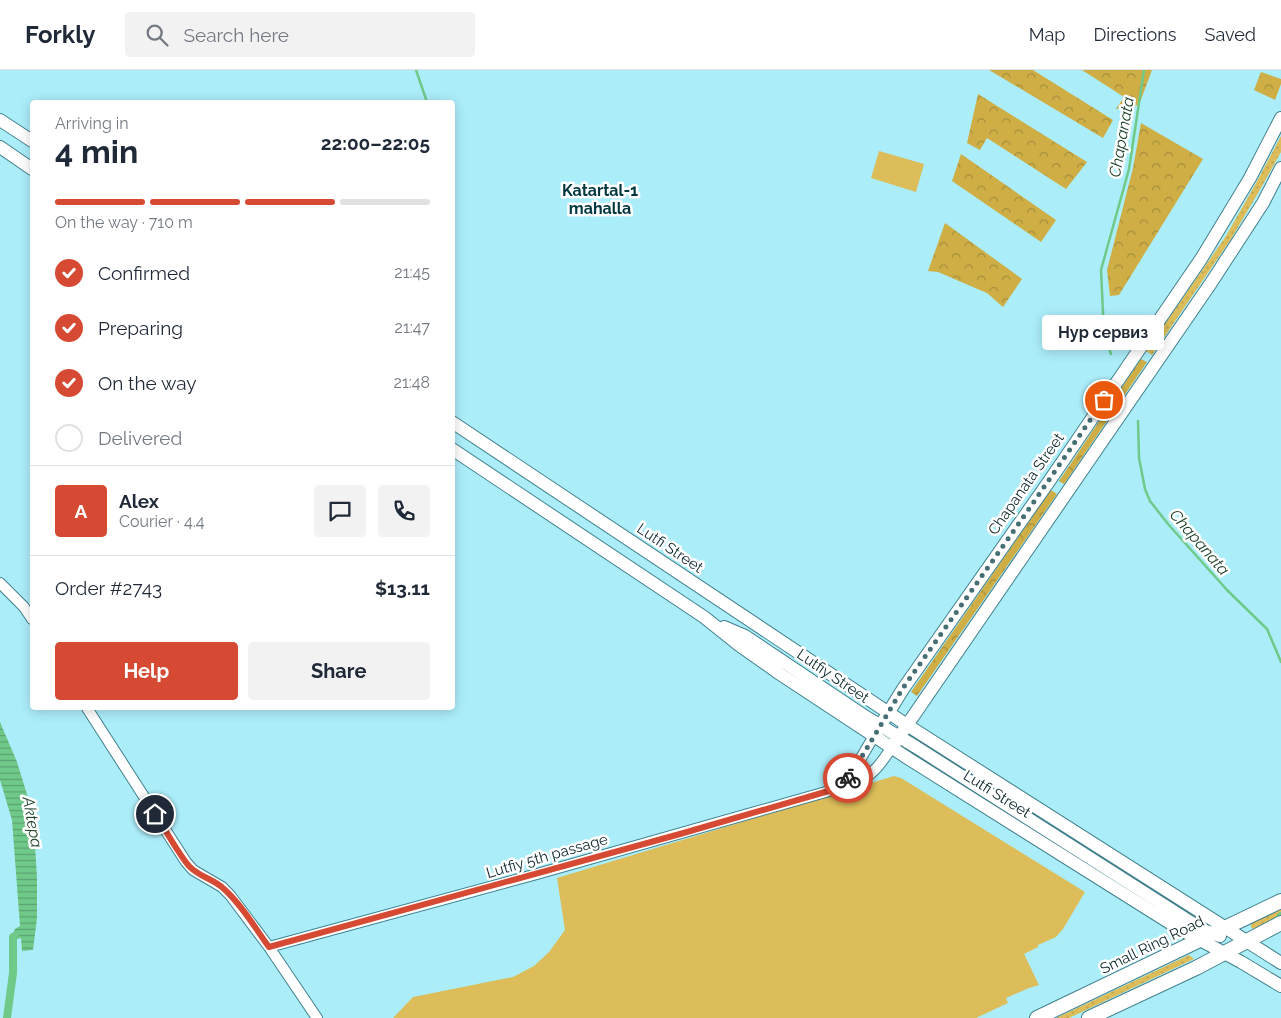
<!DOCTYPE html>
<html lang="en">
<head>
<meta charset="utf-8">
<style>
	body { margin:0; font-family:Raleway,sans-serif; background:#f2f2f3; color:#1f2937; height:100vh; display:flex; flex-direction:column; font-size:19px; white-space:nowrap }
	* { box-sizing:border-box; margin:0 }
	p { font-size:16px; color:#747a83 }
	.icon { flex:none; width:28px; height:28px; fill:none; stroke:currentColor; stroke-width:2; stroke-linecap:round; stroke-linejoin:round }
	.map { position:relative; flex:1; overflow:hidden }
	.drawer { position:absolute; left:30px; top:30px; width:425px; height:610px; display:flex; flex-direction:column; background:#fff; border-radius:5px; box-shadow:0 2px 12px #0003 }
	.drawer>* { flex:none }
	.pin { position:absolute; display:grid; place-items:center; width:42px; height:42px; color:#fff; margin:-21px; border:2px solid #fff; border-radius:50%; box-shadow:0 1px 5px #0007 }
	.courier { position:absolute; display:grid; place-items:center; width:50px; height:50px; margin:-25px; border:4px solid #d64a33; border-radius:50%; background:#fff; color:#222; box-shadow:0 1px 6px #0007 }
	.bubble { position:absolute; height:35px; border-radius:5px; background:#fff; box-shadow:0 2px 12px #0003; font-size:16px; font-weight:700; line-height:35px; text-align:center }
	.headline em { font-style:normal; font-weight:700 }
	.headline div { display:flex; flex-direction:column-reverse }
	.headline { display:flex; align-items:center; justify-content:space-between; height:85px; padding:0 25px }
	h1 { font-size:32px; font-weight:700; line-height:38px }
	.bar { display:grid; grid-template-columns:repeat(4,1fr); gap:8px 5px; align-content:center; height:60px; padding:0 25px }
	.bar i { height:6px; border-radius:4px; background:#e0e1e3 }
	.bar .selected { background:#d64a33 }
	.bar p { grid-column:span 4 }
	.line { display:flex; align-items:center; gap:12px; padding:0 25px; border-top:1px solid #e0e1e3 }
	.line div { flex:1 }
	.round { display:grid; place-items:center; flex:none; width:52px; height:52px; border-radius:5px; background:#f2f2f3 }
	ol { padding:0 25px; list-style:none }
	li { display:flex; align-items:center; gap:15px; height:55px }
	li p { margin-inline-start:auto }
	li .icon { padding:5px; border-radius:50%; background:#d64a33; color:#fff; stroke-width:4 }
	li:last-child { color:#747a83 }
	li i { width:28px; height:28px; border:2px solid #e0e1e3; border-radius:50% }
	.button { display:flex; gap:10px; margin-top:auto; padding:10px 25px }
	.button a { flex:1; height:58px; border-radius:5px; background:#d64a33; color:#fff; font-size:20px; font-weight:700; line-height:58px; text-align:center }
	.button a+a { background:#f2f2f3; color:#1f2937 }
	header { display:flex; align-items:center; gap:30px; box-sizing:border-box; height:70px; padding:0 25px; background:#fff; border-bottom:1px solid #e0e1e3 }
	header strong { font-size:24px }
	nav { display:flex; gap:28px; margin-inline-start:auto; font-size:18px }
	.search { width:350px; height:45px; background:#f2f2f3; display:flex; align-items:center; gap:12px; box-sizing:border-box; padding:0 18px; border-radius:5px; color:#747a83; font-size:19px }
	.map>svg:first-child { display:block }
	.grass { fill:url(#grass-dots) }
	.forest { fill:url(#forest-crowns) }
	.park { fill:#dcbd5a }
	.water { fill:url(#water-rules) }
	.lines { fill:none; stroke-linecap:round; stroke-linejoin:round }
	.stream { stroke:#6fc989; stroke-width:2.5 }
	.canal { stroke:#6fc989; stroke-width:8 }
	.minor-casing { stroke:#41808d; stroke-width:12 }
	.major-casing { stroke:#41808d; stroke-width:14 }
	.highway-casing { stroke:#41808d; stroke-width:16 }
	.minor { stroke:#fff; stroke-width:10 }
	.major { stroke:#fff; stroke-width:12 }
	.highway { stroke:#fff; stroke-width:14 }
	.done { stroke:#456e75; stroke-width:5; stroke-dasharray:0 9 }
	.route { stroke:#d64a33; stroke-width:6 }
	.labels { text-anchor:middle; stroke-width:5; stroke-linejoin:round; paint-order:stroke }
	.street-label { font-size:15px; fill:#0e292e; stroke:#fff }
	.water-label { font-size:16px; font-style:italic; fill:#193f25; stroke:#fff }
	.neighbourhood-label { font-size:16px; font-weight:bold; fill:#00373f; stroke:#fff }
</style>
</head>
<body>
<header>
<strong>Forkly</strong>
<div class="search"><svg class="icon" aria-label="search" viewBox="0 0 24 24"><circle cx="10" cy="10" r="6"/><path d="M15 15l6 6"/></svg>Search here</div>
<nav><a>Map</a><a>Directions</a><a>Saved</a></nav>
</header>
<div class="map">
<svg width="1281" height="948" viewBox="0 0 1281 948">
	<defs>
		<pattern id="grass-dots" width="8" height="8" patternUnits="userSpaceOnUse" patternTransform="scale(1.25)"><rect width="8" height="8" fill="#dcbd5a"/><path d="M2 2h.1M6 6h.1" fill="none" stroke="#bca24f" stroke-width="1.8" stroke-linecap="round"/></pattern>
		<pattern id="forest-crowns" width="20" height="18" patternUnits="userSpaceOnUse" patternTransform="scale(1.25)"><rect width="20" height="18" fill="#ceae45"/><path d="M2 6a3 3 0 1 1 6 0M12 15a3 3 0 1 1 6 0" fill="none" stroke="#a68e3a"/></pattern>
		<pattern id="water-rules" width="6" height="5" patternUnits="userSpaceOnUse" patternTransform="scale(1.25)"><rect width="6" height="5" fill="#6fc989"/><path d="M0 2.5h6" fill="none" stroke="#5aa370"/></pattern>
	</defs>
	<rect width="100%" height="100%" fill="#acedfa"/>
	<path class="grass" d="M 1281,66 L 1281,82 L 1261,118 L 1231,169 L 1152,285 L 1146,281 L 1226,166 L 1255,115 Z
		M 1281,839 L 1281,846 L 1255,858 L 1253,859 L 1251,857 L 1251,853 Z
		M 1189,885 L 1194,889 L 1069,948 L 1056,948 Z"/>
	<path class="forest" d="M 989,0 L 1033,0 L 1113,50 L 1103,68 Z
		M 1082,0 L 1152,0 L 1139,35 L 1116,39 L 1124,27 Z
		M 1261,2 L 1281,9 L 1281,14 L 1275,30 L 1254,20 Z
		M 978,24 L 1087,92 L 1066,119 L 987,68 L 980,80 L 967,73 Z
		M 1141,53 L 1203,89 L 1119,225 L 1110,226 L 1107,200 L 1133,98 Z
		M 961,84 L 1056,150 L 1041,172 L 952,111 Z
		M 945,153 L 1022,209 L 1003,237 L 987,223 L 938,202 L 928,201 Z
		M 1141,289 L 1147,292 L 1064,414 L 1059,411 Z
		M 1051,420 L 1057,424 L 917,626 L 911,622 Z"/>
	<path class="park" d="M 879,81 L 924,94 L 916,122 L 871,108 Z
		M 894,706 L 901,708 L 1085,822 L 1063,859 L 1056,867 L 1038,875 L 1038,877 L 1024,884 L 1039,915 L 1029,918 L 1006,928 L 1008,933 L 976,948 L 393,948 L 413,927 L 513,907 L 534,896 L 549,882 L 565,860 L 557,808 Z"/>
	<path class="water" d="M 0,652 L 17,692 L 33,744 L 37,807 L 37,848 L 33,880 L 22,881 L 21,868 L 17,869 L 17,874 L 10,873 L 11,863 L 13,863 L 15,859 L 20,856 L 12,750 L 0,710 Z"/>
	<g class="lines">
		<path class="stream" d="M 416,0 L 427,32
			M 1111,284 L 1104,264 L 1101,200 L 1129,99 L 1144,0
			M 1138,351 L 1139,388 L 1145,419 L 1150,431 L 1168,454 L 1227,520 L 1267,559 L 1281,592
			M 1278,846 L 1278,845 L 1281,843"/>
		<path class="canal" d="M 7,948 L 13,903 L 13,867 L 15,866"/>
		<g class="minor-casing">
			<path id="minor" d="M 0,513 L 24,537 L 32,549
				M 87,638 L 186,792 L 193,800 L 222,817 L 230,825 L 269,877 L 317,948
				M 837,716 L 852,703 L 874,666
				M 269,877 L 537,804 L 854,714 C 874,704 880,695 892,677"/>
		</g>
		<g class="major-casing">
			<path id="major" d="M 0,50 L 32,71
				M 0,77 L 32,99
				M 452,352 L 907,655 L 1281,893
				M 452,379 L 704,547 L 739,575 L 780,604 L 909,689 L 1178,858 L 1241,892 L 1281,916
				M 724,557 L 745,566 L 866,647 L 916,677 L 1203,860 L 1220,866
				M 874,666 L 903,619 L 1050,410 L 1201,189 L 1250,108 L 1281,48
				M 892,677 L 1211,213 L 1263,133 L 1281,98"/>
		</g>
		<g class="highway-casing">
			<path id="highway" d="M 1037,948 L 1281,831
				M 1089,948 L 1196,898 L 1281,853"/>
		</g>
		<use href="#minor" class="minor"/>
		<use href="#major" class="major"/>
		<use href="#highway" class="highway"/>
	</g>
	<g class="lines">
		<path class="done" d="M 848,708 L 852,703 L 903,618 L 1022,449 L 1104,330"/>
		<path class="route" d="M 155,744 C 166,760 177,782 189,796 C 199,807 214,809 224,819 C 242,835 255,858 269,877 L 680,764 L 832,720 L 848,708"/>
	</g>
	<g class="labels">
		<g class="street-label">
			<text transform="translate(1026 414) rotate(-55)" y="5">Chapanata Street</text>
			<text transform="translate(670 478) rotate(34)" y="5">Lutfi Street</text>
			<text transform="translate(833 606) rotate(34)" y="5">Lutfiy Street</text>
			<text transform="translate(997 724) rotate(32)" y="5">Lutfi Street</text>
			<text transform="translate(547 786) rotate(-16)" y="5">Lutfiy 5th passage</text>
			<text transform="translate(1152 875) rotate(-26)" y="5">Small Ring Road</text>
		</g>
		<g class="water-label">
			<text transform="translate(1121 67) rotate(-80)" y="6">Chapanata</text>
			<text transform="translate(1200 472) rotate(49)" y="6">Chapanata</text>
			<text transform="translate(33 752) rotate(80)" y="6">Aktepa</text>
		</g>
		<g class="neighbourhood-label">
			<text x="600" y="126">Katartal-1<tspan x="600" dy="18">mahalla</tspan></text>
		</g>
	</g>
</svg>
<div class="pin" style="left:1104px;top:330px;background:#ea580c"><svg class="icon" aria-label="bag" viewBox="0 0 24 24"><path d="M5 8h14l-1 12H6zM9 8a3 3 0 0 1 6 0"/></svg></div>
<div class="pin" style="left:155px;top:744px;background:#1f2937"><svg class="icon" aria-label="home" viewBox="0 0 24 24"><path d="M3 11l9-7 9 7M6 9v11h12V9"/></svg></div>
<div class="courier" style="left:848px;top:708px"><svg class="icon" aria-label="bike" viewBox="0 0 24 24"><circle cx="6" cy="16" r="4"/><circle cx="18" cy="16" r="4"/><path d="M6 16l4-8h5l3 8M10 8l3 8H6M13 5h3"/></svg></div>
<div class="bubble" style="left:1042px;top:245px;width:122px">Нур сервиз</div>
<section class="drawer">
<div class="headline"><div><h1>4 min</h1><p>Arriving in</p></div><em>22:00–22:05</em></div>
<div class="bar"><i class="selected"></i><i class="selected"></i><i class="selected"></i><i></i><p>On the way · 710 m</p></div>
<ol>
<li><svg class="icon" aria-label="check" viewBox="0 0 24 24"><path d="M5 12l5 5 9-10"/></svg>Confirmed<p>21:45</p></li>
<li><svg class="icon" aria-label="check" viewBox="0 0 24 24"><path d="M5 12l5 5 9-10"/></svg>Preparing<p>21:47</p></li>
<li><svg class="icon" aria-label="check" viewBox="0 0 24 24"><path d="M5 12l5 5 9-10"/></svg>On the way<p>21:48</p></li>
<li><i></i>Delivered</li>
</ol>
<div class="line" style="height:90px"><b class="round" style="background:#d64a33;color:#fff">A</b><div><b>Alex</b><p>Courier · 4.4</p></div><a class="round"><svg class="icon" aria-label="chat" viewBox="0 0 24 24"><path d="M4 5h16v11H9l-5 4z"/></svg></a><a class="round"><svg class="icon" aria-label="phone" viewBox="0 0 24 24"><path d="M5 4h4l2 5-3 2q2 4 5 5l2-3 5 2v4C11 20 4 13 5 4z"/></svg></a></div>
<div class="line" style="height:65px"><div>Order #2743</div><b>$13.11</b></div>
<div class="button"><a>Help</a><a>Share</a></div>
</section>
</div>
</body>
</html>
